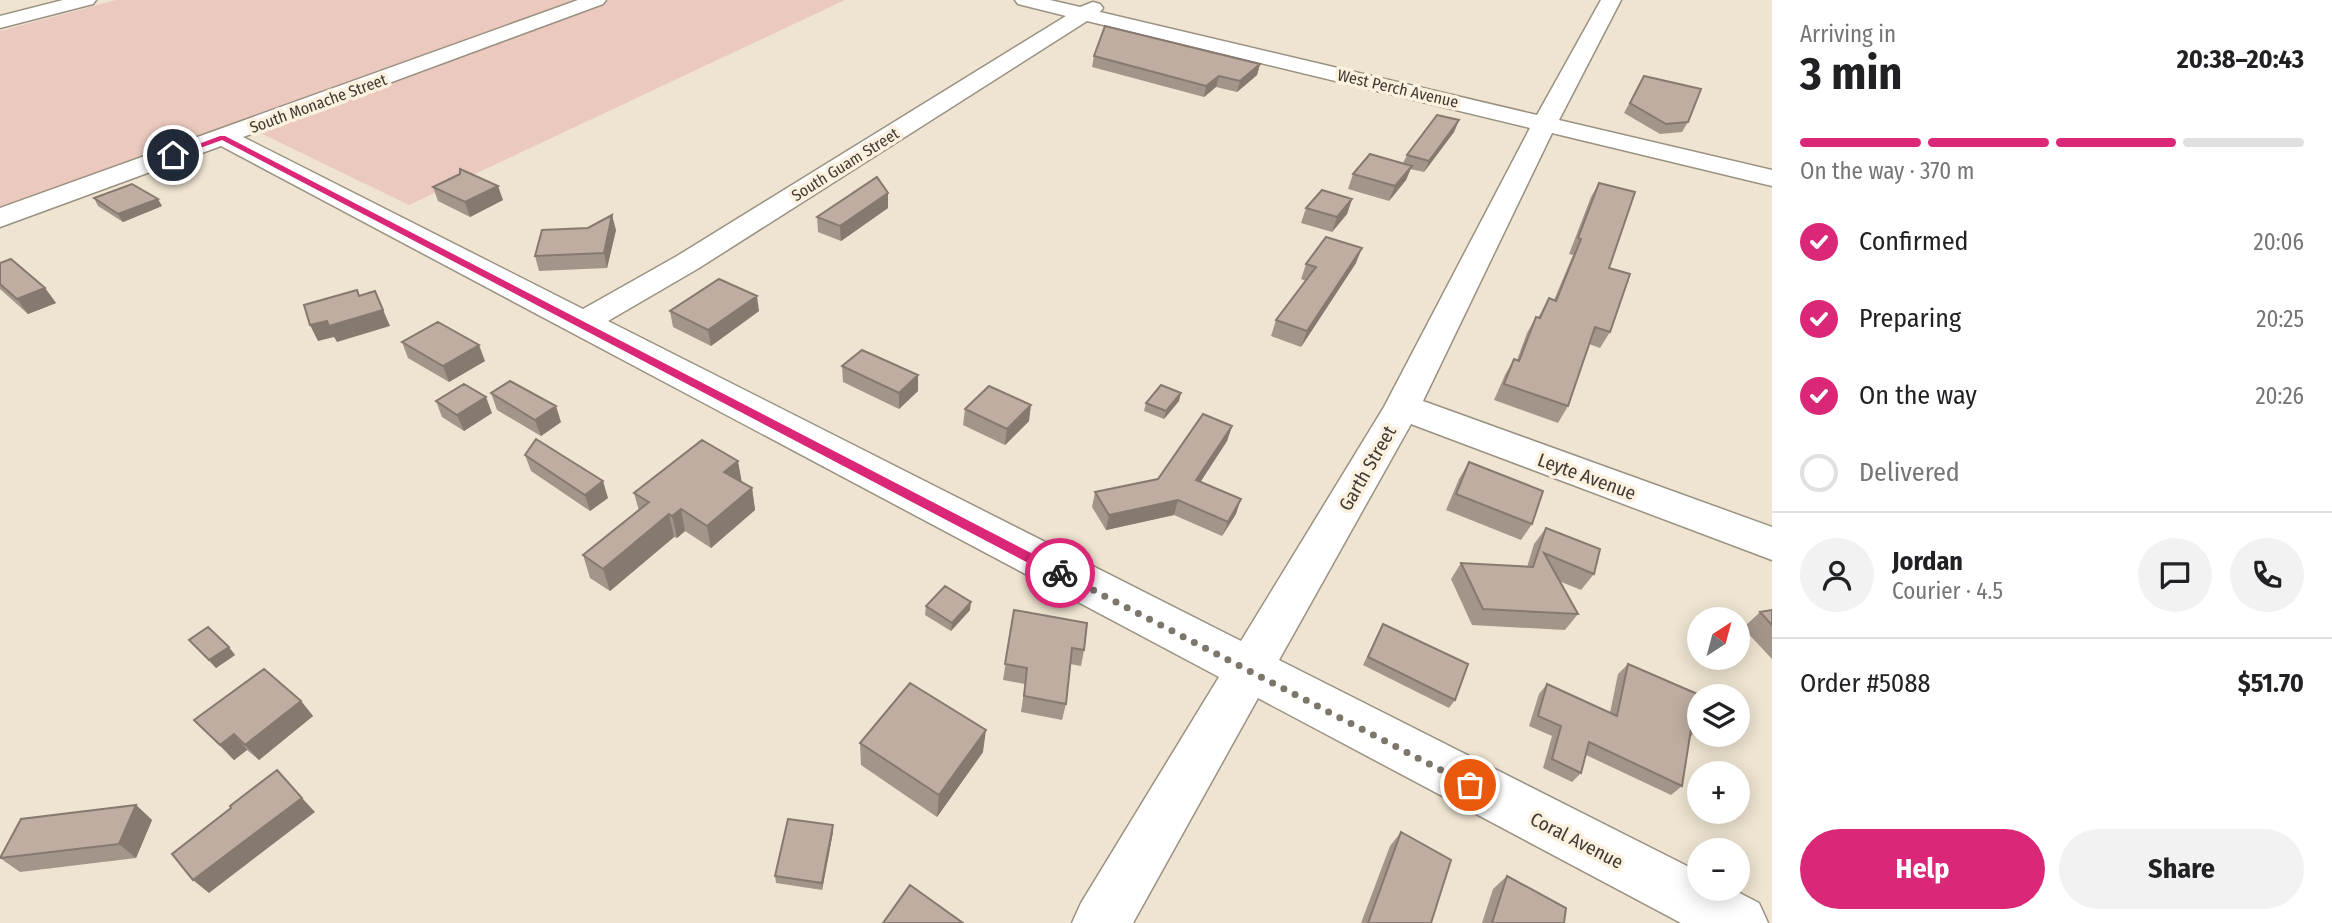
<!DOCTYPE html>
<html lang="en">
<head>
<meta charset="utf-8">
<style>
	body { margin:0; font-family:"Fira Sans Condensed",sans-serif; background:#f2f2f2; color:#202124; height:100vh; display:flex; flex-direction:column; font-size:26px; white-space:nowrap }
	* { box-sizing:border-box; margin:0 }
	p { font-size:23px; color:#757577 }
	.icon { flex:none; width:38px; height:38px; fill:none; stroke:currentColor; stroke-width:2; stroke-linecap:round; stroke-linejoin:round }
	.map { position:relative; flex:1; overflow:hidden }
	.side { display:flex; flex-direction:column; background:#fff; width:560px }
	.side>* { flex:none }
	.needle { width:46px; rotate:36deg }
	.tools { position:absolute; left:1687px; top:607px; display:grid; gap:14px }
	.tools a { display:grid; place-items:center; width:63px; height:63px; border-radius:50%; background:#fff; box-shadow:0 4px 18px #0003; font-size:35px }
	.pin { position:absolute; display:grid; place-items:center; width:60px; height:60px; color:#fff; margin:-30px; border:4px solid #fff; border-radius:50%; box-shadow:0 2px 7px #0007 }
	.courier { position:absolute; display:grid; place-items:center; width:70px; height:70px; margin:-35px; border:5px solid #db2777; border-radius:50%; background:#fff; color:#222; box-shadow:0 2px 9px #0007 }
	.head em { font-style:normal; font-weight:700 }
	.head div { display:flex; flex-direction:column-reverse }
	.head { display:flex; align-items:center; justify-content:space-between; height:119px; padding:0 28px }
	h1 { font-size:46px; font-weight:700; line-height:52px }
	.bar { display:grid; grid-template-columns:repeat(4,1fr); gap:10px 7px; align-content:center; height:84px; padding:0 28px }
	.bar i { height:9px; border-radius:5px; background:#e0e0e0 }
	.bar .on { background:#db2777 }
	.bar p { grid-column:span 4 }
	.line { display:flex; align-items:center; gap:18px; padding:0 28px; border-top:2px solid #e0e0e0 }
	.line div { flex:1 }
	.round { display:grid; place-items:center; flex:none; width:74px; height:74px; border-radius:37px; background:#f2f2f2 }
	ol { padding:0 28px; list-style:none }
	li { display:flex; align-items:center; gap:21px; height:77px }
	li p { margin-inline-start:auto }
	li .icon { padding:7px; border-radius:50%; background:#db2777; color:#fff; stroke-width:4 }
	li:last-child { color:#757577 }
	li i { width:38px; height:38px; border:4px solid #e0e0e0; border-radius:50% }
	.primary-button { display:flex; gap:14px; margin-top:auto; padding:14px 28px }
	.primary-button a { flex:1; height:80px; border-radius:42px; background:#db2777; color:#fff; font-size:28px; font-weight:700; line-height:80px; text-align:center }
	.primary-button a+a { background:#f2f2f2; color:#202124 }
	main { display:flex; flex:1; min-height:0 }
	.map>svg:first-child { display:block }
	.green { fill:#ecc9be }
	.lines { fill:none; stroke-linecap:round; stroke-linejoin:round }
	.minor-casing { stroke:#9a9180; stroke-width:3 }
	.minor { fill:#fff; fill-rule:evenodd }
	.wall { fill:#a3958a }
	.shaded-wall { fill:#857970 }
	.building { fill:#beada0; stroke:#857970; stroke-width:2 }
	.route { fill:#db2777 }
	.done { stroke:#7c766b; stroke-width:7; stroke-dasharray:0 12.6 }
	.labels { text-anchor:middle; stroke-width:7; stroke-linejoin:round; paint-order:stroke }
	.far-street-label { font-size:16px; fill:#3f3b34; stroke:#fbf1de }
	.street-label { font-size:19px; fill:#3f3b34; stroke:#fbf1de }
</style>
</head>
<body>
<main>
<div class="map">
<svg width="1772" height="923" viewBox="0 0 1772 923">
	<rect width="100%" height="100%" fill="#eee4d1"/>
	<path class="green" d="M 116,0 L 845,0 L 409,205 L 248,127 L 0,220 L 0,31 Z"/>
	<g class="lines">
		<g class="minor-casing">
			<path id="minor" d="M 63,0 L 96,0 L 93,4 L 0,28 L 0,16 Z
				M 578,0 L 606,0 L 603,4 L 243,137 L 583,309 L 677,256 L 1066,16 L 1018,4 L 1015,0 L 1050,0 L 1080,7 L 1093,2 L 1100,4 L 1103,8 L 1100,12 L 1537,115 L 1601,0 L 1621,0 L 1559,120 L 1772,170 L 1772,186 L 1552,133 L 1423,401 L 1772,527 L 1772,560 L 1411,424 L 1279,660 L 1699,872 L 1699,889 L 1732,889 L 1759,903 L 1768,923 L 1681,923 L 1258,698 L 1133,923 L 1072,923 L 1081,903 L 1219,677 L 221,146 L 0,227 L 0,208 ZM 1087,21 L 1530,128 L 1384,407 L 1241,641 L 608,321 L 699,268 Z"/>
		</g>
		<use href="#minor" class="minor"/>
	</g>
	<path class="wall" d="M 1094,56 L 1260,64 L 1257,75 L 1237,92 L 1216,87 L 1204,97 L 1092,67 Z
		M 1644,76 L 1688,122 L 1682,132 L 1660,134 L 1624,113 Z
		M 1459,120 L 1454,132 L 1424,172 L 1410,169 L 1406,180 L 1389,201 L 1348,189 L 1353,174 L 1403,163 L 1407,155 Z
		M 1599,183 L 1609,268 L 1610,332 L 1600,348 L 1589,344 L 1568,406 L 1558,423 L 1494,400 L 1505,375 L 1514,359 L 1517,360 L 1527,333 L 1536,317 L 1538,318 L 1549,298 L 1554,300 L 1573,255 L 1569,254 L 1591,197 Z
		M 433,187 L 503,200 L 470,217 L 438,201 Z
		M 888,193 L 888,208 L 841,241 L 818,232 L 817,217 Z
		M 94,198 L 162,206 L 123,222 L 98,206 Z
		M 1352,199 L 1347,214 L 1332,232 L 1301,223 L 1306,208 Z
		M 616,230 L 607,268 L 539,271 L 535,256 Z
		M 0,263 L 45,288 L 56,303 L 28,314 L 0,289 Z
		M 1356,263 L 1301,347 L 1271,336 L 1276,320 L 1306,281 L 1301,279 L 1306,264 Z
		M 670,311 L 759,311 L 711,346 L 673,327 Z
		M 402,342 L 485,361 L 449,382 L 408,358 Z
		M 842,366 L 918,375 L 918,391 L 899,409 L 843,382 Z
		M 491,393 L 561,422 L 541,436 L 497,410 Z
		M 436,401 L 492,413 L 464,431 L 442,417 Z
		M 1179,401 L 1164,419 L 1144,411 L 1146,403 Z
		M 965,409 L 1029,421 L 1005,445 L 963,425 Z
		M 1232,426 L 1227,441 L 1200,482 L 1236,514 L 1222,536 L 1174,515 L 1106,530 L 1092,507 L 1095,492 L 1158,479 Z
		M 525,455 L 608,498 L 590,511 L 531,471 Z
		M 1469,462 L 1532,524 L 1521,540 L 1446,510 L 1459,479 Z
		M 741,482 L 752,488 L 755,510 L 711,548 L 685,531 L 677,538 L 674,537 L 610,591 L 590,578 L 583,555 L 639,511 L 634,493 Z
		M 1546,528 L 1594,574 L 1581,590 L 1559,581 L 1578,614 L 1565,630 L 1472,625 L 1451,579 L 1461,563 L 1527,567 L 1534,544 Z
		M 926,606 L 970,610 L 951,631 L 925,615 Z
		M 1014,610 L 1084,650 L 1081,666 L 1070,664 L 1066,704 L 1062,720 L 1021,712 L 1025,684 L 1003,680 Z
		M 1772,610 L 1772,659 L 1743,628 L 1760,612 Z
		M 1383,624 L 1455,700 L 1449,708 L 1363,665 Z
		M 189,640 L 235,655 L 216,668 Z
		M 1628,664 L 1699,696 L 1699,728 L 1690,737 L 1682,786 L 1671,795 L 1586,755 L 1581,773 L 1572,782 L 1543,768 L 1552,736 L 1529,726 L 1539,694 L 1547,684 L 1610,713 L 1618,674 Z
		M 301,701 L 313,716 L 259,760 L 247,750 L 234,760 L 194,720 Z
		M 860,743 L 983,752 L 937,817 L 861,765 Z
		M 136,805 L 152,820 L 136,858 L 20,872 L 0,858 Z
		M 833,825 L 833,832 L 822,890 L 776,883 L 775,876 Z
		M 1401,832 L 1431,923 L 1361,923 L 1390,846 Z
		M 1507,876 L 1564,923 L 1482,923 L 1493,889 Z"/>
	<path class="shaded-wall" d="M 1260,64 L 1257,75 L 1237,92 L 1240,81 Z
		M 1219,76 L 1216,87 L 1204,97 L 1206,86 Z
		M 1459,120 L 1454,132 L 1424,172 L 1429,161 Z
		M 1412,166 L 1406,180 L 1389,201 L 1395,186 Z
		M 498,186 L 503,200 L 470,217 L 465,202 Z
		M 888,193 L 888,208 L 841,241 L 840,226 Z
		M 158,199 L 162,206 L 123,222 L 118,214 Z
		M 1352,199 L 1347,214 L 1332,232 L 1337,217 Z
		M 612,215 L 616,230 L 607,268 L 604,253 Z
		M 1362,248 L 1356,263 L 1301,347 L 1307,331 Z
		M 45,288 L 56,303 L 28,314 L 17,299 Z
		M 375,291 L 390,326 L 337,342 L 334,337 L 318,341 L 310,325 Z
		M 757,296 L 759,311 L 711,346 L 708,330 Z
		M 479,345 L 485,361 L 449,382 L 443,366 Z
		M 918,375 L 918,391 L 899,409 L 899,393 Z
		M 1181,393 L 1179,401 L 1164,419 L 1166,411 Z
		M 486,397 L 492,413 L 464,431 L 457,415 Z
		M 1031,405 L 1029,421 L 1005,445 L 1007,429 Z
		M 556,406 L 561,422 L 541,436 L 535,420 Z
		M 1232,426 L 1227,441 L 1192,495 L 1196,480 Z
		M 738,461 L 742,483 L 724,472 Z
		M 603,481 L 608,498 L 590,511 L 585,495 Z
		M 752,488 L 755,510 L 711,548 L 707,526 Z
		M 1241,499 L 1236,514 L 1222,536 L 1228,522 Z
		M 1178,500 L 1174,515 L 1106,530 L 1109,515 Z
		M 681,509 L 685,531 L 677,538 L 672,516 Z
		M 669,514 L 674,537 L 610,591 L 603,569 Z
		M 971,602 L 970,610 L 951,631 L 952,623 Z
		M 229,647 L 235,655 L 216,668 L 209,660 Z
		M 301,701 L 313,716 L 259,760 L 245,745 Z
		M 986,730 L 983,752 L 937,817 L 939,795 Z
		M 234,734 L 247,750 L 234,760 L 220,745 Z
		M 302,798 L 315,812 L 209,893 L 193,880 Z
		M 136,805 L 152,820 L 136,858 L 119,844 Z
		M 833,825 L 833,832 L 822,890 L 822,883 Z"/>
	<path class="building" d="M 1105,26 L 1260,64 L 1240,81 L 1219,76 L 1206,86 L 1094,56 Z
		M 1644,76 L 1701,89 L 1688,122 L 1666,124 L 1630,103 Z
		M 1437,115 L 1459,120 L 1429,161 L 1407,155 Z
		M 1370,154 L 1412,166 L 1395,186 L 1353,174 Z
		M 460,169 L 498,186 L 465,202 L 433,187 L 460,174 Z
		M 877,177 L 888,193 L 840,226 L 817,217 Z
		M 1599,183 L 1635,192 L 1609,268 L 1630,274 L 1610,332 L 1595,327 L 1568,406 L 1504,384 L 1514,359 L 1519,361 L 1536,317 L 1540,318 L 1549,298 L 1556,301 L 1581,239 L 1578,238 Z
		M 132,184 L 158,199 L 118,214 L 94,198 Z
		M 1322,190 L 1352,199 L 1337,217 L 1306,208 Z
		M 612,215 L 604,253 L 535,256 L 542,230 L 588,228 Z
		M 1326,237 L 1362,248 L 1307,331 L 1276,320 L 1316,267 L 1306,264 Z
		M 11,259 L 45,288 L 17,299 L 0,284 L 0,263 Z
		M 719,279 L 757,296 L 708,330 L 670,311 Z
		M 357,290 L 359,296 L 375,291 L 383,310 L 329,326 L 327,321 L 310,325 L 304,305 Z
		M 438,322 L 479,345 L 443,366 L 402,342 Z
		M 862,350 L 918,375 L 899,393 L 842,366 Z
		M 510,381 L 556,406 L 535,420 L 491,393 Z
		M 464,384 L 486,397 L 457,415 L 436,401 Z
		M 1161,385 L 1181,393 L 1166,411 L 1146,403 Z
		M 989,386 L 1031,405 L 1007,429 L 965,409 Z
		M 1203,414 L 1232,426 L 1196,480 L 1241,499 L 1228,522 L 1178,500 L 1109,515 L 1095,492 L 1158,479 Z
		M 536,439 L 603,481 L 585,495 L 525,455 Z
		M 702,440 L 738,461 L 724,472 L 752,488 L 707,526 L 681,509 L 672,516 L 669,514 L 603,569 L 583,555 L 649,502 L 634,493 Z
		M 1469,462 L 1543,491 L 1532,524 L 1456,494 Z
		M 1546,528 L 1600,549 L 1594,574 L 1544,553 L 1578,614 L 1483,609 L 1461,563 L 1533,567 Z
		M 945,586 L 971,602 L 952,623 L 926,606 Z
		M 1014,610 L 1087,623 L 1084,650 L 1072,648 L 1066,704 L 1024,696 L 1027,668 L 1005,664 Z
		M 1772,610 L 1772,625 L 1760,612 Z
		M 1383,624 L 1468,664 L 1455,700 L 1368,657 Z
		M 208,627 L 229,647 L 209,660 L 189,640 Z
		M 1628,664 L 1702,696 L 1699,696 L 1699,726 L 1692,723 L 1682,786 L 1589,742 L 1581,773 L 1552,759 L 1561,726 L 1538,716 L 1547,684 L 1617,716 Z
		M 264,669 L 301,701 L 245,745 L 234,734 L 220,745 L 194,720 Z
		M 910,683 L 986,730 L 939,795 L 860,743 Z
		M 277,770 L 302,798 L 193,880 L 172,854 L 231,808 L 230,806 Z
		M 136,805 L 119,844 L 0,858 L 21,819 Z
		M 788,819 L 833,825 L 822,883 L 775,876 Z
		M 1401,832 L 1451,860 L 1431,923 L 1368,923 Z
		M 1507,876 L 1566,908 L 1564,923 L 1492,923 Z
		M 910,885 L 963,923 L 883,923 Z"/>
	<path class="route" d="M 220,136 L 225,136 L 1064,570 L 1066,573 L 1064,577 L 1055,577 L 222,140 L 176,157 L 169,155 Z"/>
	<g class="lines">
		<path class="done" d="M 1060,573 L 1470,785"/>
	</g>
	<g class="labels">
		<g class="far-street-label">
			<text transform="translate(1398 88) rotate(13)" y="6">West Perch Avenue</text>
			<text transform="translate(318 103) rotate(-20)" y="6">South Monache Street</text>
			<text transform="translate(845 164) rotate(-32)" y="6">South Guam Street</text>
		</g>
		<g class="street-label">
			<text transform="translate(1367 468) rotate(-60)" y="7">Garth Street</text>
			<text transform="translate(1587 476) rotate(20)" y="7">Leyte Avenue</text>
			<text transform="translate(1577 840) rotate(27)" y="7">Coral Avenue</text>
		</g>
	</g>
</svg>
<div class="tools">
<a><svg class="needle" viewBox="-14 -14 28 28"><path d="M0-13l5 13h-10z" fill="#e53935"/><path d="M0 13l5-13h-10z" fill="#757577"/></svg></a>
<a><svg class="icon" aria-label="layers" viewBox="0 0 24 24"><path d="M12 4l9 5-9 5-9-5zM3 14l9 5 9-5"/></svg></a>
<a>+</a>
<a>−</a>
</div>
<div class="pin" style="left:1470px;top:785px;background:#ea580c"><svg class="icon" aria-label="bag" viewBox="0 0 24 24"><path d="M5 8h14l-1 12H6zM9 8a3 3 0 0 1 6 0"/></svg></div>
<div class="pin" style="left:173px;top:155px;background:#1f2937"><svg class="icon" aria-label="home" viewBox="0 0 24 24"><path d="M3 11l9-7 9 7M6 9v11h12V9"/></svg></div>
<div class="courier" style="left:1060px;top:573px"><svg class="icon" aria-label="bike" viewBox="0 0 24 24"><circle cx="6" cy="16" r="4"/><circle cx="18" cy="16" r="4"/><path d="M6 16l4-8h5l3 8M10 8l3 8H6M13 5h3"/></svg></div>
</div>
<section class="side">
<div class="head"><div><h1>3 min</h1><p>Arriving in</p></div><em>20:38–20:43</em></div>
<div class="bar"><i class="on"></i><i class="on"></i><i class="on"></i><i></i><p>On the way · 370 m</p></div>
<ol>
<li><svg class="icon" aria-label="check" viewBox="0 0 24 24"><path d="M5 12l5 5 9-10"/></svg>Confirmed<p>20:06</p></li>
<li><svg class="icon" aria-label="check" viewBox="0 0 24 24"><path d="M5 12l5 5 9-10"/></svg>Preparing<p>20:25</p></li>
<li><svg class="icon" aria-label="check" viewBox="0 0 24 24"><path d="M5 12l5 5 9-10"/></svg>On the way<p>20:26</p></li>
<li><i></i>Delivered</li>
</ol>
<div class="line" style="height:126px"><a class="round"><svg class="icon" aria-label="person" viewBox="0 0 24 24"><circle cx="12" cy="8" r="4"/><path d="M4 21q1-7 8-7t8 7"/></svg></a><div><b>Jordan</b><p>Courier · 4.5</p></div><a class="round"><svg class="icon" aria-label="chat" viewBox="0 0 24 24"><path d="M4 5h16v11H9l-5 4z"/></svg></a><a class="round"><svg class="icon" aria-label="phone" viewBox="0 0 24 24"><path d="M5 4h4l2 5-3 2q2 4 5 5l2-3 5 2v4C11 20 4 13 5 4z"/></svg></a></div>
<div class="line" style="height:91px"><div>Order #5088</div><b>$51.70</b></div>
<div class="primary-button"><a>Help</a><a>Share</a></div>
</section>
</main>
</body>
</html>
